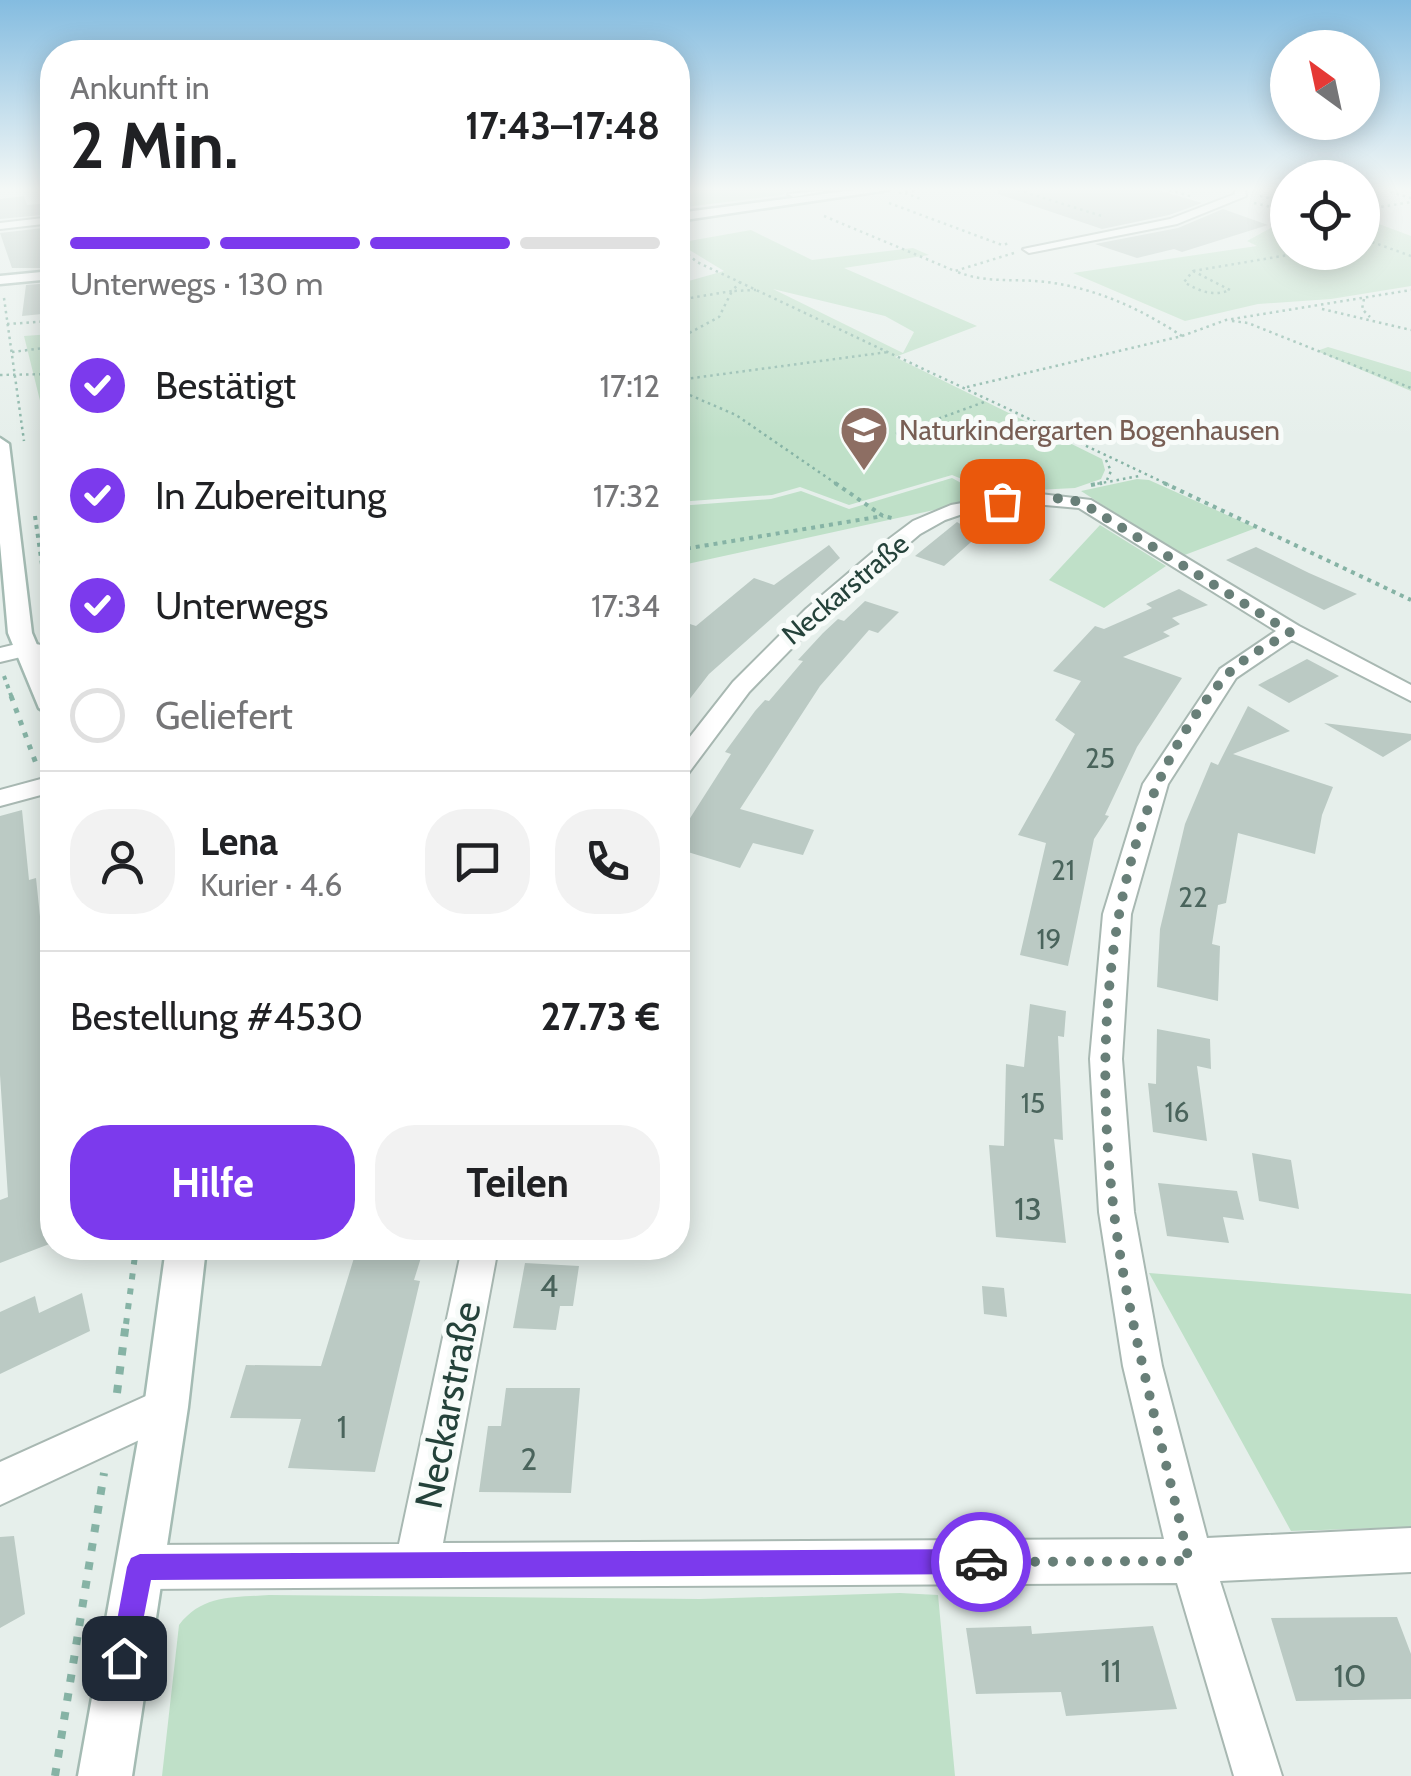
<!DOCTYPE html>
<html lang="de">
<head>
<meta charset="utf-8">
<style>
	body { margin:0; font-family:Cabin,sans-serif; background:#f2f2f2; color:#202124; height:100vh; display:flex; flex-direction:column; font-size:38px; white-space:nowrap }
	* { box-sizing:border-box; margin:0 }
	p { font-size:32px; color:#757577 }
	.icon { flex:none; width:55px; height:55px; fill:none; stroke:currentColor; stroke-width:2; stroke-linecap:round; stroke-linejoin:round }
	.map { position:relative; flex:1; overflow:hidden }
	.side { position:absolute; left:40px; top:40px; width:650px; height:1220px; display:flex; flex-direction:column; background:#fff; border-radius:40px; box-shadow:0 5px 25px #0003 }
	.side>* { flex:none }
	.needle { width:65px; rotate:327deg }
	.controls { position:absolute; left:1270px; top:30px; display:grid; gap:20px }
	.controls a { display:grid; place-items:center; width:110px; height:110px; border-radius:50%; background:#fff; box-shadow:0 5px 25px #0003; font-size:50px }
	.pin { position:absolute; display:grid; place-items:center; width:85px; height:85px; color:#fff; margin:-42px; border-radius:20px; box-shadow:0 5px 15px #0006 }
	.courier { position:absolute; display:grid; place-items:center; width:100px; height:100px; margin:-50px; border:8px solid #7c3aed; border-radius:50%; background:#fff; color:#222; box-shadow:0 2px 12px #0007 }
	.headline em { font-style:normal; font-weight:700 }
	.headline div { display:flex; flex-direction:column-reverse }
	.headline { display:flex; align-items:center; justify-content:space-between; height:170px; padding:0 30px }
	h1 { font-size:65px; font-weight:700; line-height:75px }
	.bar { display:grid; grid-template-columns:repeat(4,1fr); gap:15px 10px; align-content:center; height:120px; padding:0 30px }
	.bar i { height:12px; border-radius:8px; background:#e0e0e0 }
	.bar .selected { background:#7c3aed }
	.bar p { grid-column:span 4 }
	.line { display:flex; align-items:center; gap:25px; padding:0 30px; border-top:2px solid #e0e0e0 }
	.line div { flex:1 }
	.round { display:grid; place-items:center; flex:none; width:105px; height:105px; border-radius:40px; background:#f2f2f2 }
	ol { padding:0 30px; list-style:none }
	li { display:flex; align-items:center; gap:30px; height:110px }
	li p { margin-inline-start:auto }
	li .icon { padding:10px; border-radius:50%; background:#7c3aed; color:#fff; stroke-width:4 }
	li:last-child { color:#757577 }
	li i { width:55px; height:55px; border:5px solid #e0e0e0; border-radius:50% }
	.button { display:flex; gap:20px; margin-top:auto; padding:20px 30px }
	.button a { flex:1; height:115px; border-radius:40px; background:#7c3aed; color:#fff; font-size:40px; font-weight:700; line-height:115px; text-align:center }
	.button a+a { background:#f2f2f2; color:#202124 }
	.map>svg:first-child { display:block }
	.green { fill:#bfe0c8; fill-rule:evenodd }
	.building { fill:#bbcac4 }
	.lines { fill:none; stroke-linecap:round; stroke-linejoin:round }
	.street-casing { stroke:#a8b8b2; stroke-width:4 }
	.secondary-casing { stroke:#a4bbb3; stroke-width:5 }
	.path-far4 { stroke:#86b3a5; stroke-width:2.5; stroke-dasharray:2.5 4; stroke-linecap:butt }
	.path-far3 { stroke:#86b3a5; stroke-width:4; stroke-dasharray:4 5; stroke-linecap:butt }
	.path-far2 { stroke:#86b3a5; stroke-width:5; stroke-dasharray:5 8; stroke-linecap:butt }
	.path-far1 { stroke:#86b3a5; stroke-width:6; stroke-dasharray:6 9; stroke-linecap:butt }
	.path { stroke:#86b3a5; stroke-width:8; stroke-dasharray:8 11; stroke-linecap:butt }
	.street { fill:#fff; fill-rule:evenodd }
	.secondary { fill:#fff; fill-rule:evenodd }
	.route { fill:#7c3aed }
	.done { stroke:#687f78; stroke-width:10; stroke-dasharray:0 18 }
	.labels { text-anchor:middle; stroke-width:10; stroke-linejoin:round; paint-order:stroke }
	.far-education-label { font-size:28px; fill:#785e54; stroke:#f7fbf9; text-anchor:start }
	.far-street-label { font-size:28px; fill:#24423a; stroke:#f7fbf9 }
	.number-label { font-size:28px; fill:#4a645c }
	.near-number-label { font-size:32px; fill:#4a645c }
	.near-street-label { font-size:38px; fill:#24423a; stroke:#f7fbf9 }
</style>
</head>
<body>
<div class="map">
<svg width="1411" height="1776" viewBox="0 0 1411 1776">
	<rect width="100%" height="100%" fill="#e6efeb"/>
	<path class="green" d="M 678,190 L 791,190 L 781,195 L 678,208 Z
		M 1363,218 L 1411,236 L 1411,286 L 1331,299 L 1258,304 L 1185,321 L 1073,273 L 1257,246 L 1247,241 L 1287,219 L 1288,252 L 1362,252 Z
		M 751,230 L 812,260 L 913,248 L 929,255 L 844,268 L 977,326 L 895,357 L 1102,459 L 1105,470 L 1101,479 L 1075,488 L 994,492 L 952,475 L 849,505 L 800,487 L 772,495 L 678,502 L 678,284 L 724,271 L 678,243 ZM 773,289 L 885,316 L 914,332 L 903,353 Z
		M 52,334 L 52,449 L 24,336 Z
		M 1328,347 L 1411,372 L 1411,391 L 1317,351 Z
		M 952,478 L 989,498 L 678,566 L 678,506 L 771,499 L 801,491 L 849,509 Z
		M 1137,479 L 1149,480 L 1256,528 L 1182,556 L 1081,491 Z
		M 1100,525 L 1166,566 L 1104,608 L 1049,580 Z
		M 1149,1273 L 1411,1294 L 1411,1527 L 1291,1531 Z
		M 900,1593 L 938,1595 L 955,1776 L 162,1776 L 179,1625 C 203,1594 233,1598 269,1595 L 700,1599 Z"/>
	<path class="building" d="M 998,190 L 1158,190 L 1202,203 L 1169,215 L 1102,229 L 998,194 Z
		M 24,196 L 27,205 L 52,203 L 52,214 L 0,219 L 0,199 Z
		M 1223,209 L 1268,225 L 1182,252 L 1174,249 L 1137,258 L 1095,244 L 1178,228 Z
		M 52,227 L 52,268 L 12,268 L 0,233 Z
		M 52,283 L 52,313 L 22,316 L 26,285 Z
		M 957,522 L 979,535 L 944,566 L 915,556 Z
		M 829,545 L 840,558 L 709,674 L 678,714 L 678,620 L 696,626 L 754,578 L 774,585 Z
		M 1256,547 L 1309,573 L 1357,594 L 1324,610 L 1226,560 Z
		M 1179,589 L 1208,605 L 1172,618 L 1180,624 L 1163,632 L 1170,636 L 1123,657 L 1182,678 L 1137,747 L 1105,815 L 1109,816 L 1094,839 L 1068,966 L 1020,955 L 1046,843 L 1018,835 L 1075,734 L 1055,720 L 1081,681 L 1053,671 L 1095,626 L 1104,629 L 1152,608 L 1146,604 Z
		M 865,601 L 899,612 L 878,633 L 869,630 L 820,686 L 740,809 L 814,830 L 803,855 L 753,843 L 740,868 L 678,849 L 678,837 L 731,754 L 725,752 L 755,711 L 765,700 L 769,701 L 803,661 L 798,660 L 823,633 L 838,619 L 844,621 Z
		M 1307,659 L 1339,676 L 1289,703 L 1258,685 Z
		M 1248,706 L 1290,731 L 1233,754 L 1333,787 L 1322,815 L 1315,854 L 1238,833 L 1226,903 L 1218,905 L 1212,944 L 1220,946 L 1218,1001 L 1157,987 L 1160,929 L 1185,824 L 1211,762 L 1218,765 Z
		M 1324,723 L 1411,734 L 1411,740 L 1383,757 Z
		M 22,810 L 29,880 L 36,878 L 41,926 L 52,922 L 52,1243 L 0,1263 L 0,1200 L 8,1197 L 0,1075 L 0,816 Z
		M 1030,1004 L 1066,1011 L 1064,1037 L 1058,1036 L 1063,1140 L 1054,1139 L 1066,1243 L 996,1237 L 989,1145 L 1004,1146 L 1006,1064 L 1024,1067 Z
		M 1157,1029 L 1210,1039 L 1211,1069 L 1197,1066 L 1207,1141 L 1153,1132 L 1148,1083 L 1156,1084 Z
		M 1252,1153 L 1291,1160 L 1299,1209 L 1259,1201 Z
		M 1158,1183 L 1237,1191 L 1244,1220 L 1223,1217 L 1229,1243 L 1167,1236 Z
		M 357,1248 L 424,1248 L 414,1280 L 420,1281 L 375,1472 L 288,1468 L 301,1419 L 230,1418 L 246,1365 L 321,1366 Z
		M 525,1263 L 579,1266 L 573,1306 L 560,1306 L 556,1330 L 513,1328 Z
		M 982,1286 L 1004,1288 L 1007,1317 L 984,1314 Z
		M 82,1293 L 90,1331 L 0,1374 L 0,1312 L 35,1296 L 39,1313 Z
		M 506,1388 L 580,1388 L 571,1493 L 479,1492 L 488,1426 L 501,1426 Z
		M 14,1536 L 25,1614 L 0,1628 L 0,1537 Z
		M 1397,1617 L 1411,1654 L 1411,1699 L 1296,1701 L 1271,1618 Z
		M 1031,1626 L 1032,1634 L 1153,1626 L 1177,1709 L 1066,1716 L 1061,1692 L 976,1694 L 966,1628 Z"/>
	<g class="lines">
		<g class="street-casing">
			<path id="street" d="M 830,190 L 793,197 L 788,194 Z
				M 1235,190 L 1245,190 L 1246,196 L 1177,224 L 1029,253 L 1023,249 L 1170,219 L 1235,194 Z
				M 52,217 L 52,223 L 0,229 L 0,223 Z
				M 1023,492 L 1091,500 L 1299,626 L 1411,685 L 1411,701 L 1292,640 L 1236,678 L 1168,784 L 1131,914 L 1122,1059 L 1134,1212 L 1162,1366 L 1207,1538 L 1411,1528 L 1411,1572 L 1220,1581 L 1282,1776 L 1234,1776 L 1177,1583 L 140,1589 L 125,1582 L 118,1567 L 125,1552 L 140,1545 L 399,1544 L 462,1248 L 498,1248 L 443,1543 L 1164,1539 L 1123,1366 L 1099,1212 L 1090,1059 L 1103,914 L 1143,784 L 1220,669 L 1276,631 L 1079,508 L 1023,503 L 980,508 L 945,520 L 920,534 L 821,618 L 749,692 L 687,775 L 678,777 L 678,752 L 733,682 L 806,609 L 885,542 L 913,521 L 951,505 Z
				M 25,642 L 52,647 L 52,659 L 25,656 L 0,662 L 0,648 Z
				M 52,776 L 52,792 L 0,806 L 0,790 Z
				M 166,1387 L 180,1393 L 186,1407 L 180,1421 L 0,1505 L 0,1462 Z"/>
		</g>
		<g class="secondary-casing">
			<path id="secondary" d="M 855,190 L 888,190 L 678,221 L 678,213 Z
				M 52,271 L 52,279 L 0,284 L 0,276 Z
				M 0,438 L 9,444 L 32,633 L 52,680 L 52,716 L 39,708 L 8,633 L 0,543 Z
				M 166,1248 L 206,1248 L 188,1407 L 132,1776 L 78,1776 L 144,1407 Z"/>
		</g>
		<path class="path-far4" d="M 1018,190 L 1102,216
			M 1169,190 L 1190,196
			M 1384,190 L 1411,198
			M 899,193 L 918,190
			M 905,193 L 921,199
			M 1260,196 L 1288,202
			M 889,203 L 1002,245 L 1010,243
			M 1254,203 L 1271,207
			M 1362,210 L 1411,202
			M 824,216 L 955,271
			M 1362,239 L 1372,242 L 1362,244
			M 1372,242 L 1411,256
			M 678,246 L 697,262 L 1169,485
			M 1014,253 L 955,271 C 986,284 1014,278 1046,282 C 1096,288 1141,309 1182,336
			M 1193,271 L 1230,290 C 1213,297 1199,291 1184,282 Z
			M 1193,271 L 1306,252
			M 4,298 L 24,441
			M 1364,299 L 1362,309 L 1370,317
			M 678,300 L 732,291 L 741,281
			M 1322,309 L 1411,330
			M 1232,321 L 1248,323 L 1411,388
			M 7,324 L 52,321
			M 678,339 L 719,317 L 732,291 L 756,290
			M 12,352 L 52,347
			M 0,375 L 52,374
			M 678,380 L 888,352
			M 967,387 L 1182,336 L 1226,320 L 1411,290
			M 678,390 L 736,415 L 838,485
			M 896,434 L 987,401
			M 1106,460 L 1111,471 L 1107,480
			M 1091,485 L 1139,476"/>
		<path class="path-far3" d="M 835,483 L 883,516 L 892,518
			M 1164,483 L 1411,600
			M 1091,485 L 1102,483
			M 35,516 L 52,634
			M 678,550 L 883,516
			M 4,676 L 12,698"/>
		<path class="path-far2" d="M 11,696 L 38,769"/>
		<path class="path-far1" d="M 126,1324 L 136,1248"/>
		<path class="path" d="M 117,1393 L 126,1322
			M 55,1776 L 104,1473"/>
		<use href="#street" class="street"/>
		<use href="#secondary" class="secondary"/>
	</g>
	<linearGradient id="sky" x2="0" y2="1"><stop stop-color="#84bce0"/><stop offset="0.43" stop-color="#f4f8f6"/><stop offset="1" stop-color="#f4f8f6" stop-opacity="0"/></linearGradient>
	<rect width="1411" height="439" fill="url(#sky)"/>
	<path class="route" d="M 981,1549 L 990,1552 L 994,1562 L 990,1571 L 981,1574 L 151,1580 L 134,1667 L 124,1671 L 114,1667 L 110,1658 L 127,1567 L 131,1558 L 140,1554 Z"/>
	<g class="lines">
		<path class="done" d="M 981,1562 L 1189,1561 C 1168,1470 1144,1379 1126,1288 C 1089,1098 1090,824 1228,674 C 1244,657 1271,644 1290,632 L 1084,504 L 1066,498 L 1002,501"/>
	</g>
	<defs>
		<g id="school-pin" transform="scale(2.5)"><path d="M0 17L-7.5 6A9.5 9.5 0 1 1 7.5 6Z" fill="#8d6e63" stroke="#f7fbf9"/><path d="M0-5L7-2L0 1L-7-2ZM-4 1L0 2.5L4 1V4Q0 6-4 4Z" fill="#fff"/></g>
	</defs>
	<g fill-rule="evenodd">
		<use href="#school-pin" x="864" y="430"/>
	</g>
	<g class="labels">
		<g class="far-education-label">
			<text x="899" y="440">Naturkindergarten Bogenhausen</text>
		</g>
		<g class="far-street-label">
			<text transform="translate(845 589) rotate(-40)" y="10">Neckarstraße</text>
		</g>
		<g class="number-label">
			<text x="1100" y="768">25</text>
			<text x="1063" y="880">21</text>
			<text x="1193" y="907">22</text>
			<text x="1049" y="949">19</text>
			<text x="1033" y="1113">15</text>
			<text x="1177" y="1122">16</text>
		</g>
		<g class="near-number-label">
			<text x="1028" y="1220">13</text>
			<text x="549" y="1297">4</text>
			<text x="342" y="1438">1</text>
			<text x="529" y="1470">2</text>
			<text x="1111" y="1682">11</text>
			<text x="1350" y="1687">10</text>
		</g>
		<g class="near-street-label">
			<text transform="translate(448 1405) rotate(-79)" y="13">Neckarstraße</text>
		</g>
	</g>
</svg>
<div class="controls">
<a><svg class="needle" viewBox="-14 -14 28 28"><path d="M0-13l5 13h-10z" fill="#e53935"/><path d="M0 13l5-13h-10z" fill="#757577"/></svg></a>
<a><svg class="icon" aria-label="locate" viewBox="0 0 24 24"><circle cx="12" cy="12" r="6"/><path d="M12 2v4M12 18v4M2 12h4M18 12h4"/></svg></a>
</div>
<div class="pin" style="left:1002px;top:501px;background:#ea580c"><svg class="icon" aria-label="bag" viewBox="0 0 24 24"><path d="M5 8h14l-1 12H6zM9 8a3 3 0 0 1 6 0"/></svg></div>
<div class="pin" style="left:124px;top:1658px;background:#1f2937"><svg class="icon" aria-label="home" viewBox="0 0 24 24"><path d="M3 11l9-7 9 7M6 9v11h12V9"/></svg></div>
<div class="courier" style="left:981px;top:1562px"><svg class="icon" aria-label="car" viewBox="0 0 24 24"><path d="M5 17H2v-5l4-1 3-4h7l3 4 3 1v5h-3M9 17h6M6 11h13"/><circle cx="7" cy="17" r="2"/><circle cx="17" cy="17" r="2"/></svg></div>
<section class="side">
<div class="headline"><div><h1>2 Min.</h1><p>Ankunft in</p></div><em>17:43–17:48</em></div>
<div class="bar"><i class="selected"></i><i class="selected"></i><i class="selected"></i><i></i><p>Unterwegs · 130 m</p></div>
<ol>
<li><svg class="icon" aria-label="check" viewBox="0 0 24 24"><path d="M5 12l5 5 9-10"/></svg>Bestätigt<p>17:12</p></li>
<li><svg class="icon" aria-label="check" viewBox="0 0 24 24"><path d="M5 12l5 5 9-10"/></svg>In Zubereitung<p>17:32</p></li>
<li><svg class="icon" aria-label="check" viewBox="0 0 24 24"><path d="M5 12l5 5 9-10"/></svg>Unterwegs<p>17:34</p></li>
<li><i></i>Geliefert</li>
</ol>
<div class="line" style="height:180px"><a class="round"><svg class="icon" aria-label="person" viewBox="0 0 24 24"><circle cx="12" cy="8" r="4"/><path d="M4 21q1-7 8-7t8 7"/></svg></a><div><b>Lena</b><p>Kurier · 4.6</p></div><a class="round"><svg class="icon" aria-label="chat" viewBox="0 0 24 24"><path d="M4 5h16v11H9l-5 4z"/></svg></a><a class="round"><svg class="icon" aria-label="phone" viewBox="0 0 24 24"><path d="M5 4h4l2 5-3 2q2 4 5 5l2-3 5 2v4C11 20 4 13 5 4z"/></svg></a></div>
<div class="line" style="height:130px"><div>Bestellung #4530</div><b>27.73 €</b></div>
<div class="button"><a>Hilfe</a><a>Teilen</a></div>
</section>
</div>
</body>
</html>
